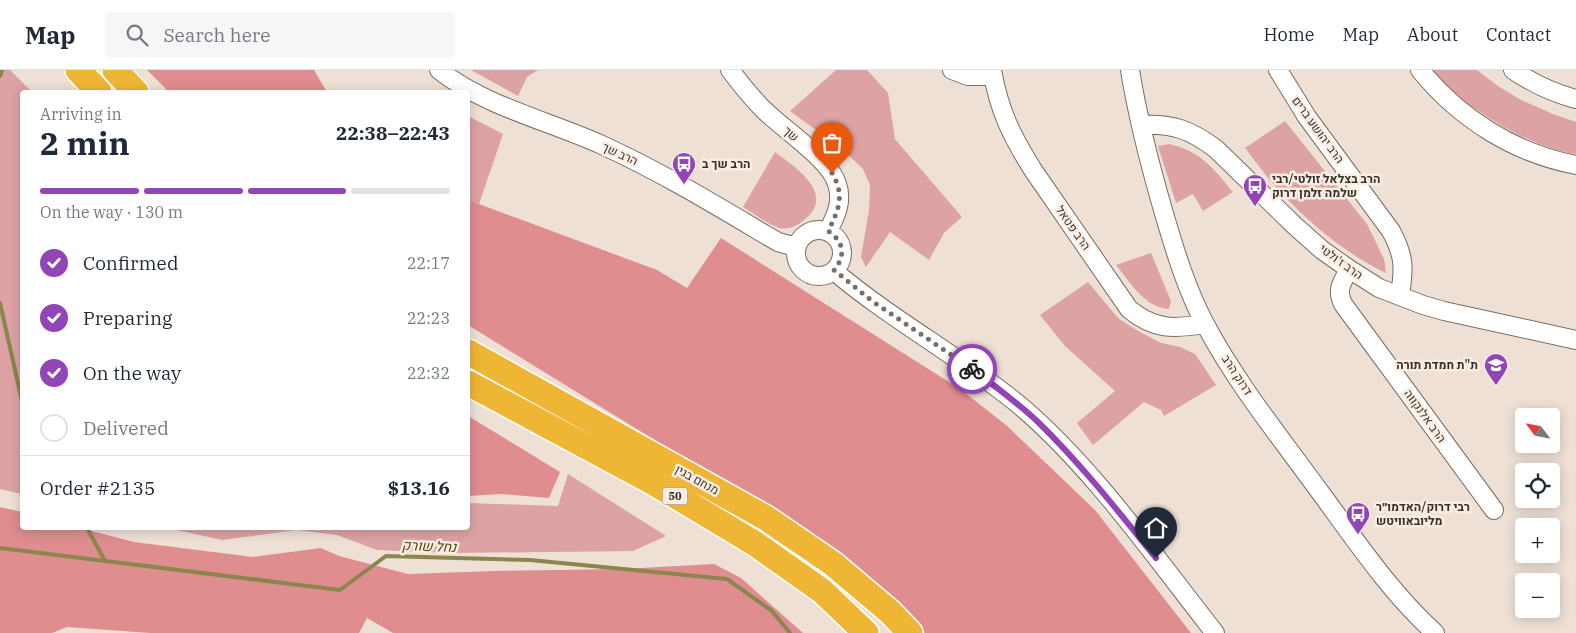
<!DOCTYPE html>
<html lang="en">
<head>
<meta charset="utf-8">
<style>
	body { margin:0; font-family:"IBM Plex Serif",Heebo,serif; background:#f6f6f7; color:#1f2937; height:100vh; display:flex; flex-direction:column; font-size:19px; white-space:nowrap }
	* { box-sizing:border-box; margin:0 }
	p { font-size:16px; color:#747a83 }
	.icon { flex:none; width:28px; height:28px; fill:none; stroke:currentColor; stroke-width:2; stroke-linecap:round; stroke-linejoin:round }
	.map { position:relative; flex:1; overflow:hidden }
	.panel { position:absolute; left:20px; top:20px; width:450px; height:440px; display:flex; flex-direction:column; background:#fff; border-radius:5px; box-shadow:0 2px 12px #0003 }
	.panel>* { flex:none }
	.needle { width:32px; rotate:302deg }
	.fabs { position:absolute; left:1515px; top:338px; display:grid; gap:10px }
	.fabs a { display:grid; place-items:center; width:45px; height:45px; border-radius:5px; background:#fff; box-shadow:0 2px 12px #0003; font-size:25px }
	.pin { position:absolute; display:grid; place-items:center; width:42px; height:42px; color:#fff; margin:-51px -21px; border-radius:50% 50% 50% 0; rotate:-45deg; box-shadow:0 0 5px #0007 }
	.pin .icon { rotate:45deg }
	.courier { position:absolute; display:grid; place-items:center; width:50px; height:50px; margin:-25px; border:4px solid #9145b6; border-radius:50%; background:#fff; color:#222; box-shadow:0 1px 6px #0007 }
	.head em { font-style:normal; font-weight:700 }
	.head div { display:flex; flex-direction:column-reverse }
	.head { display:flex; align-items:center; justify-content:space-between; height:85px; padding:0 20px }
	h1 { font-size:32px; font-weight:700; line-height:38px }
	.bar { display:grid; grid-template-columns:repeat(4,1fr); gap:8px 5px; align-content:center; height:60px; padding:0 20px }
	.bar i { height:6px; border-radius:4px; background:#e0e1e3 }
	.bar .on { background:#9145b6 }
	.bar p { grid-column:span 4 }
	.line { display:flex; align-items:center; gap:12px; padding:0 20px; border-top:1px solid #e0e1e3 }
	.line div { flex:1 }
	ol { padding:0 20px; list-style:none }
	li { display:flex; align-items:center; gap:15px; height:55px }
	li p { margin-inline-start:auto }
	li .icon { padding:5px; border-radius:50%; background:#9145b6; color:#fff; stroke-width:4 }
	li:last-child { color:#747a83 }
	li i { width:28px; height:28px; border:2px solid #e0e1e3; border-radius:50% }
	header { display:flex; align-items:center; gap:30px; box-sizing:border-box; height:70px; padding:0 25px; background:#fff; border-bottom:1px solid #e0e1e3 }
	header strong { font-size:24px }
	nav { display:flex; gap:28px; margin-inline-start:auto; font-size:18px }
	.search { width:350px; height:45px; background:#f6f6f7; display:flex; align-items:center; gap:12px; box-sizing:border-box; padding:0 18px; border-radius:5px; color:#747a83; font-size:19px }
	.map>svg:first-child { display:block }
	.green { fill:#dda2a3 }
	.forest { fill:#df8d8f }
	.lines { fill:none; stroke-linecap:round; stroke-linejoin:round }
	.stream { stroke:#8b864e; stroke-width:4 }
	.minor-casing { stroke:#786c62; stroke-width:20 }
	.highway-casing { stroke:#fff; stroke-width:28 }
	.minor { stroke:#fff; stroke-width:18 }
	.highway { stroke:#eeb634; stroke-width:25 }
	.done { stroke:#776f68; stroke-width:5; stroke-dasharray:0 9 }
	.route { stroke:#9145b6; stroke-width:6 }
	.labels { text-anchor:middle; stroke-width:5; stroke-linejoin:round; paint-order:stroke }
	.shield { fill:#fbede2; stroke:#726a64; stroke-width:1 }
	.shield-label { font-size:11px; font-weight:bold; fill:#37322e }
	.street-label { font-size:12px; fill:#37322e; stroke:#fbede2 }
	.poi-label { font-size:12px; font-weight:bold; fill:#37322e; stroke:#fbede2; text-anchor:start }
	.water-label { font-size:14px; font-style:italic; fill:#4d490b; stroke:#fbede2 }
</style>
</head>
<body>
<header>
<strong>Map</strong>
<div class="search"><svg class="icon" aria-label="search" viewBox="0 0 24 24"><circle cx="10" cy="10" r="6"/><path d="M15 15l6 6"/></svg>Search here</div>
<nav><a>Home</a><a>Map</a><a>About</a><a>Contact</a></nav>
</header>
<div class="map">
<svg width="1576" height="563" viewBox="0 0 1576 563">
	<rect width="100%" height="100%" fill="#eee0d5"/>
	<path class="green" d="M 0,0 L 10,0 L 32,22 L 22,22 L 22,424 L 0,419 Z
		M 471,0 L 538,0 L 527,7 L 518,26 Z
		M 836,0 L 867,0 L 888,23 L 895,69 L 962,147 L 944,163 L 929,190 L 890,162 L 866,197 L 861,187 L 869,140 L 870,115 L 863,99 L 842,79 L 790,41 Z
		M 1432,0 L 1477,0 L 1498,16 L 1521,30 L 1553,44 L 1576,52 L 1576,84 C 1530,78 1461,36 1432,0 Z
		M 468,46 L 503,64 L 479,134 L 468,130 Z
		M 1285,51 L 1367,154 L 1384,189 L 1386,203 C 1350,186 1318,160 1290,132 C 1273,116 1259,96 1245,78 Z
		M 1169,74 C 1202,82 1212,97 1233,122 L 1203,141 L 1193,124 L 1176,133 L 1158,76 Z
		M 775,82 C 795,97 837,124 804,150 C 797,156 789,160 779,158 C 769,155 753,143 743,137 Z
		M 1151,183 L 1171,231 L 1169,239 C 1145,238 1130,212 1116,195 Z
		M 1088,212 L 1118,248 L 1138,261 L 1161,273 L 1180,277 L 1195,284 L 1216,315 L 1164,346 L 1161,340 L 1144,332 L 1093,375 L 1077,353 L 1115,321 L 1065,276 L 1040,245 Z
		M 568,404 L 666,466 L 633,481 L 452,483 L 377,480 L 337,465 L 296,460 L 222,470 L 167,458 L 468,458 L 468,433 L 558,436 Z"/>
	<path class="forest" d="M 147,0 L 314,0 L 327,22 L 169,22 Z
		M 468,130 L 657,200 L 687,218 L 721,168 L 960,319 L 1006,355 L 1095,440 L 1191,563 L 925,563 L 827,473 L 679,385 L 468,255 Z
		M 468,346 L 560,402 L 549,428 L 501,424 L 468,426 Z
		M 0,437 L 22,442 L 22,458 L 80,458 L 134,472 L 253,487 L 321,478 L 339,486 L 408,504 L 495,501 L 622,499 L 714,494 L 741,508 L 803,563 L 393,563 L 367,548 L 359,563 L 150,563 L 67,557 L 52,563 L 0,563 Z"/>
	<g class="lines">
		<path class="stream" d="M 0,6 L 2,0
			M 0,233 L 22,331
			M 87,458 L 105,491
			M 0,478 L 340,520 L 386,486 L 530,490 L 727,509 L 772,541 L 790,563"/>
		<g class="minor-casing">
			<path id="minor" d="M 439,0 C 484,36 549,51 602,75 C 659,101 712,133 766,165 L 778,172 L 796,177
				M 730,0 C 740,13 750,26 762,38 C 781,58 830,89 837,114 C 843,131 836,146 828,161
				M 952,0 L 968,6 L 993,6
				M 992,0 C 999,40 1011,65 1033,100 L 1129,239 C 1154,260 1174,259 1205,254
				M 1130,0 C 1138,50 1151,99 1165,147 C 1176,184 1187,220 1205,254 C 1237,314 1280,367 1320,422 C 1356,471 1390,522 1435,563
				M 1278,0 L 1307,47 L 1391,161 C 1405,187 1404,198 1400,226
				M 1420,0 C 1460,49 1514,83 1576,95
				M 1513,0 C 1532,13 1553,23 1576,29
				M 1141,55 C 1172,53 1191,60 1216,79 L 1295,156 L 1322,180 L 1349,199 L 1379,218 L 1423,235 L 1444,241 L 1576,270
				M796 183a23 23 0 1 1 46 0a23 23 0 1 1-46 0Z
				M 1349,199 C 1342,213 1336,219 1343,234 L 1494,440
				M 834,201 C 892,250 959,286 1018,334 C 1092,396 1155,487 1215,563"/>
		</g>
		<g class="highway-casing">
			<path id="highway" d="M 78,0 L 99,22
				M 115,0 L 136,22
				M 468,282 L 766,448 L 832,493 L 890,542 L 910,563
				M 468,313 L 654,413 L 754,473 L 822,521 L 866,563"/>
		</g>
		<use href="#minor" class="minor"/>
		<use href="#highway" class="highway"/>
	</g>
	<g class="lines">
		<path class="done" d="M 832,103 C 845,125 839,140 828,161 C 844,171 846,186 834,200 L 872,231 L 972,299"/>
		<path class="route" d="M 972,299 C 995,316 1018,333 1038,352 C 1081,394 1118,441 1156,488"/>
	</g>
	<defs>
		<g id="bus-pin" transform="scale(1.25)"><path d="M0 17L-7.5 6A9.5 9.5 0 1 1 7.5 6Z" fill="#9145b6" stroke="#fbede2"/><path d="M-5-6H5V4H4V6H2V4H-2V6H-4V4H-5ZM-3.5-4V0h7V-4ZM-3.5 1.2v1.5H-2V1.2ZM2 1.2v1.5H3.5V1.2Z" fill="#fff"/></g>
		<g id="school-pin" transform="scale(1.25)"><path d="M0 17L-7.5 6A9.5 9.5 0 1 1 7.5 6Z" fill="#9145b6" stroke="#fbede2"/><path d="M0-5L7-2L0 1L-7-2ZM-4 1L0 2.5L4 1V4Q0 6-4 4Z" fill="#fff"/></g>
	</defs>
	<g fill-rule="evenodd">
		<use href="#bus-pin" x="684" y="94"/>
		<use href="#bus-pin" x="1255" y="116"/>
		<use href="#school-pin" x="1496" y="295"/>
		<use href="#bus-pin" x="1358" y="444"/>
	</g>
	<g class="labels">
		<rect class="shield" x="662.5" y="417.5" width="25" height="17" rx="4"/>
		<g class="shield-label">
			<text x="675" y="430">50</text>
		</g>
		<g class="street-label">
			<text transform="translate(1318 60) rotate(54)" y="4">הרב יהושע ברים</text>
			<text transform="translate(791 64) rotate(41)" y="4">שך</text>
			<text transform="translate(620 84) rotate(25)" y="4">הרב שך</text>
			<text transform="translate(1073 158) rotate(55)" y="4">הרב פטאל</text>
			<text transform="translate(1341 192) rotate(36)" y="4">הרב ז'ולטי</text>
			<text transform="translate(1237 305) rotate(57)" y="4">דרוק הרב</text>
			<text transform="translate(1425 346) rotate(54)" y="4">הרב אלנקווה</text>
			<text transform="translate(697 410) rotate(29)" y="4">מנחם בגין</text>
		</g>
		<g class="poi-label">
			<text x="702" y="98">הרב שך ב</text>
			<text x="1272" y="113">הרב בצלאל זולטי/רבי<tspan x="1272" dy="14">שלמה זלמן דרוק</tspan></text>
			<text x="1478" y="299" text-anchor="end">ת"ת חמדת תורה</text>
			<text x="1376" y="441">רבי דרוק/האדמו״ר<tspan x="1376" dy="14">מליובאוויטש</tspan></text>
		</g>
		<g class="water-label">
			<text transform="translate(429 476) rotate(2)" y="5">נחל שורק</text>
		</g>
	</g>
</svg>
<div class="fabs">
<a><svg class="needle" viewBox="-14 -14 28 28"><path d="M0-13l5 13h-10z" fill="#e53935"/><path d="M0 13l5-13h-10z" fill="#747a83"/></svg></a>
<a><svg class="icon" aria-label="locate" viewBox="0 0 24 24"><circle cx="12" cy="12" r="6"/><path d="M12 2v4M12 18v4M2 12h4M18 12h4"/></svg></a>
<a>+</a>
<a>−</a>
</div>
<div class="pin" style="left:832px;top:103px;background:#ea580c"><svg class="icon" aria-label="bag" viewBox="0 0 24 24"><path d="M5 8h14l-1 12H6zM9 8a3 3 0 0 1 6 0"/></svg></div>
<div class="pin" style="left:1156px;top:488px;background:#1f2937"><svg class="icon" aria-label="home" viewBox="0 0 24 24"><path d="M3 11l9-7 9 7M6 9v11h12V9"/></svg></div>
<div class="courier" style="left:972px;top:299px"><svg class="icon" aria-label="bike" viewBox="0 0 24 24"><circle cx="6" cy="16" r="4"/><circle cx="18" cy="16" r="4"/><path d="M6 16l4-8h5l3 8M10 8l3 8H6M13 5h3"/></svg></div>
<section class="panel">
<div class="head"><div><h1>2 min</h1><p>Arriving in</p></div><em>22:38–22:43</em></div>
<div class="bar"><i class="on"></i><i class="on"></i><i class="on"></i><i></i><p>On the way · 130 m</p></div>
<ol>
<li><svg class="icon" aria-label="check" viewBox="0 0 24 24"><path d="M5 12l5 5 9-10"/></svg>Confirmed<p>22:17</p></li>
<li><svg class="icon" aria-label="check" viewBox="0 0 24 24"><path d="M5 12l5 5 9-10"/></svg>Preparing<p>22:23</p></li>
<li><svg class="icon" aria-label="check" viewBox="0 0 24 24"><path d="M5 12l5 5 9-10"/></svg>On the way<p>22:32</p></li>
<li><i></i>Delivered</li>
</ol>
<div class="line" style="height:65px"><div>Order #2135</div><b>$13.16</b></div>
</section>
</div>
</body>
</html>
